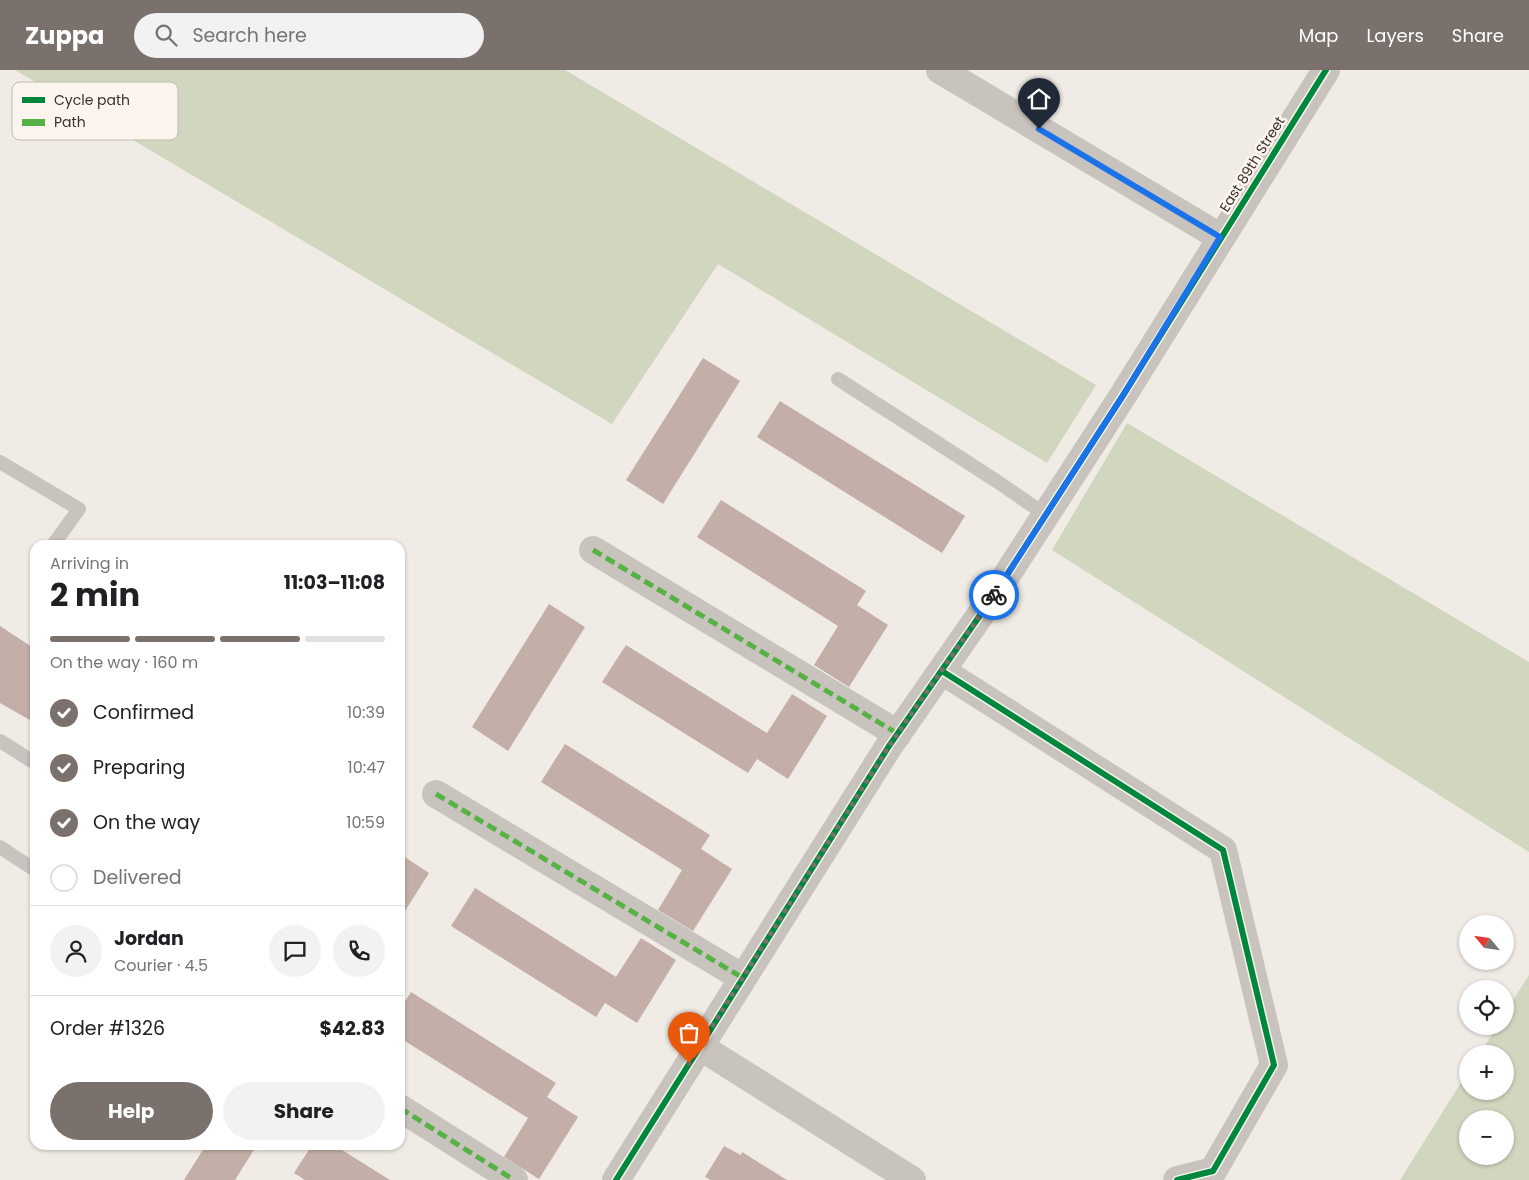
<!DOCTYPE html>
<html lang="en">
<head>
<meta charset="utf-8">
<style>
	body { margin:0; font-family:Poppins,sans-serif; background:#f2f2f2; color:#202124; height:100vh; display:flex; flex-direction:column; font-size:19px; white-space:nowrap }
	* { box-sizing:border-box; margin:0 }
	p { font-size:16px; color:#757577 }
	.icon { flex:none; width:28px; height:28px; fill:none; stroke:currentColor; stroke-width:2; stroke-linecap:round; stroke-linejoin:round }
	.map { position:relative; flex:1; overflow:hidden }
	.side { position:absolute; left:30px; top:470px; width:375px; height:610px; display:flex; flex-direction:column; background:#fff; border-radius:15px; box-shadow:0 1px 4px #0004 }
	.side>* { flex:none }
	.needle { width:32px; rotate:299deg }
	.tools { position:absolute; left:1459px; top:845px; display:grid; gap:10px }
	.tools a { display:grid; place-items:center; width:55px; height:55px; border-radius:50%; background:#fff; box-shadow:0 1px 4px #0004; font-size:25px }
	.pin { position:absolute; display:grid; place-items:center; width:42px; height:42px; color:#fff; margin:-51px -21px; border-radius:50% 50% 50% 0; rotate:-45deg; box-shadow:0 0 5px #0007 }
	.pin .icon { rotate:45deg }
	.courier { position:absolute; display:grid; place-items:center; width:50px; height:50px; margin:-25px; border:4px solid #1a73e8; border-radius:50%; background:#fff; color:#222; box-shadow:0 1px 6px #0007 }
	.summary em { font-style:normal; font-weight:700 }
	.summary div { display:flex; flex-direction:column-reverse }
	.summary { display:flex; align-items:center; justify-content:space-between; height:85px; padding:0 20px }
	h1 { font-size:32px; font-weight:700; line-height:38px }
	.bar { display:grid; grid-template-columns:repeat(4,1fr); gap:8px 5px; align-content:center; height:60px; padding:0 20px }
	.bar i { height:6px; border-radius:4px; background:#e0e0e0 }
	.bar .on { background:#7a716c }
	.bar p { grid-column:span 4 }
	.line { display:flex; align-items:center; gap:12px; padding:0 20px; border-top:1px solid #e0e0e0 }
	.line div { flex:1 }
	.round { display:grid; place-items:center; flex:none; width:52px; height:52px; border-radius:26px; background:#f2f2f2 }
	ol { padding:0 20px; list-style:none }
	li { display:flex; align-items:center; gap:15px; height:55px }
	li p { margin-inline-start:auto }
	li .icon { padding:5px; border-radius:50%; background:#7a716c; color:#fff; stroke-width:4 }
	li:last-child { color:#757577 }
	li i { width:28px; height:28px; border:2px solid #e0e0e0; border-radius:50% }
	.primary-button { display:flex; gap:10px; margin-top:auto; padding:10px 20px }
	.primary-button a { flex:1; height:58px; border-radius:30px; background:#7a716c; color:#fff; font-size:20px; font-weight:700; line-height:58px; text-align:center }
	.primary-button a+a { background:#f2f2f2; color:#202124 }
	header { display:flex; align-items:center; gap:30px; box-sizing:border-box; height:70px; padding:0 25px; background:#7a716c; color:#fff }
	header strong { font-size:24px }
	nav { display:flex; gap:28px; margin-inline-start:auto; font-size:18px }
	.search { width:350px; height:45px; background:#f2f2f2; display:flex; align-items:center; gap:12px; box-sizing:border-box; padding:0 18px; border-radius:28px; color:#757577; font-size:19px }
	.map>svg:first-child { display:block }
	.green { fill:#d1d6bf; fill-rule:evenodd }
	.building { fill:#c3afa7 }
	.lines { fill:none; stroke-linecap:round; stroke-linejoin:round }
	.lane { stroke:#c9c3be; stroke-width:14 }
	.street { stroke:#c9c3be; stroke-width:28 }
	.quiet { stroke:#57b246; stroke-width:5; stroke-dasharray:10 5; stroke-linecap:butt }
	.cycleway-casing { stroke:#fbf5ee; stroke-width:9 }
	.cycleway { stroke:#00873e; stroke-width:6 }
	.done { stroke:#7a716c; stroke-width:5; stroke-dasharray:0 9 }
	.route { stroke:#1a73e8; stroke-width:6 }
	.labels { text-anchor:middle; stroke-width:5; stroke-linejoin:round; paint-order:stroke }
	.street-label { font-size:14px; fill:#3b302b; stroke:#fbf5ee }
	.key { fill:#fbf5ee; stroke:#c1bab4; stroke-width:1 }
	.key-label { font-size:14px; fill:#3b302b }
</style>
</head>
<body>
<header>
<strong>Zuppa</strong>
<div class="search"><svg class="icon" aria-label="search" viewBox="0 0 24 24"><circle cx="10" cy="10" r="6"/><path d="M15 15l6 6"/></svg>Search here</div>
<nav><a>Map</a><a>Layers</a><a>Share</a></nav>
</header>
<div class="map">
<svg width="1529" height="1110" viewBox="0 0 1529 1110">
	<rect width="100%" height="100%" fill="#f0ebe5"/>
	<path class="green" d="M 15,0 L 565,0 L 1096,315 L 1047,393 L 718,194 L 612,354 Z
		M 1127,353 L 1529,592 L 1529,782 L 1052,480 Z
		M 1529,905 L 1529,1110 L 1400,1110 L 1467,1003 L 1468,1021 L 1505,1021 L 1505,984 L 1480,984 L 1497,956 L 1505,956 L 1505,943 ZM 1468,1049 L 1505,1049 L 1505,1086 L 1468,1086 Z"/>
	<path class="building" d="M 703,288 L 740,311 L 663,434 L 626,410 Z
		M 780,331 L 965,446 L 942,483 L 757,367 Z
		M 721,430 L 866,521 L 857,535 L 888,555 L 849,617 L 814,595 L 838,556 L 697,467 Z
		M 549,534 L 585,557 L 508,681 L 472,657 Z
		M 0,556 L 35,579 L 35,653 L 0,633 Z
		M 626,575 L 767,663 L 792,624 L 827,646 L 788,709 L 757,689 L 748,703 L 602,612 Z
		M 565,674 L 710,765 L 701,779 L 732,799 L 693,861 L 658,840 L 682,800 L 541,712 Z
		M 400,784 L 429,803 L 400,849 Z
		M 475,818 L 616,907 L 641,868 L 676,890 L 637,953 L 605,933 L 596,947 L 451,856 Z
		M 411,922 L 556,1013 L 547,1027 L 578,1047 L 539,1109 L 504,1087 L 528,1048 L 400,968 L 400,939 Z
		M 206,1075 L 257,1075 L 235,1110 L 184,1110 Z
		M 312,1075 L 334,1075 L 390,1110 L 305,1110 L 294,1103 Z
		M 724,1076 L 741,1085 L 742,1082 L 787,1110 L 711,1110 L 705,1107 Z"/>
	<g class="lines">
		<path class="lane" d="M 838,309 L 995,410 L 1046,445
			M 0,392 L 79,439 L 53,475
			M 0,671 L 35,693
			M 0,777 L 35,800"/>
		<path class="street" d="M 940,0 L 1220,167
			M 593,480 L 898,664
			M 942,601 L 1223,780 L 1274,995 L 1213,1101 L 1177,1110
			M 436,724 L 743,908
			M 699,976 L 912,1110
			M 400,1038 L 514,1110
			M 616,1110 L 889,676 L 990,531 L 1122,327 L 1326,0"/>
		<path class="quiet" d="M 593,480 L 898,664
			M 436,724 L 743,908
			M 400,1038 L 514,1110"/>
		<g class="cycleway-casing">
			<path id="cycleway" d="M 942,601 L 1223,780 L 1274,995 L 1213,1101 L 1177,1110
				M 616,1110 L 889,676 L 990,531 L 1122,327 L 1326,0"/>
		</g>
		<use href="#cycleway" class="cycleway"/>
	</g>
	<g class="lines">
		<path class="done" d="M 689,993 L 889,676 L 994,525"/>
		<path class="route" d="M 994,525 L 1122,327 L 1220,167 L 1039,59"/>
	</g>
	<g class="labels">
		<g class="street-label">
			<text transform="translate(1252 94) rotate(-58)" y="5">East 89th Street</text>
		</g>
	</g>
	<rect x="12" y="12" width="166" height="58" rx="8" class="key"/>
	<rect x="22" y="27" width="23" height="6" fill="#00873e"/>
	<rect x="22" y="49" width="23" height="7" fill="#57b246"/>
	<g class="key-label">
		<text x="54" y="35">Cycle path</text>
		<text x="54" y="57">Path</text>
	</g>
</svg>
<div class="tools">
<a><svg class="needle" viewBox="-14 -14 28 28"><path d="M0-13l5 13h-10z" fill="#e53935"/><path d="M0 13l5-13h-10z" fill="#757577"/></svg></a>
<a><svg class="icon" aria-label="locate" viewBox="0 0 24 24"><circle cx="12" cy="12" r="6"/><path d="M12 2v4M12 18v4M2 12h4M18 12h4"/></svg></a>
<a>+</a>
<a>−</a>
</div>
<div class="pin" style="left:689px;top:993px;background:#ea580c"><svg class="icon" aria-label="bag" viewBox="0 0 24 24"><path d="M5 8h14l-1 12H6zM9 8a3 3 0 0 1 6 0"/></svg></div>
<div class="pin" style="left:1039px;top:59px;background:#1f2937"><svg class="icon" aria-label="home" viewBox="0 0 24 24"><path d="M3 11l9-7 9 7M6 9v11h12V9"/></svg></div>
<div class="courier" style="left:994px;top:525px"><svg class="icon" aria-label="bike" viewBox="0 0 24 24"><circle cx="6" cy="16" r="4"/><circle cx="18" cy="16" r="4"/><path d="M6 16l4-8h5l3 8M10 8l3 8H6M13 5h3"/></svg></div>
<section class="side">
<div class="summary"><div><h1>2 min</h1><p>Arriving in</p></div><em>11:03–11:08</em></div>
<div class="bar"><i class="on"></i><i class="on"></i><i class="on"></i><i></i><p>On the way · 160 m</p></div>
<ol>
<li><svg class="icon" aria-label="check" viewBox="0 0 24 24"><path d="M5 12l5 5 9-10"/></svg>Confirmed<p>10:39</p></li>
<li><svg class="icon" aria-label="check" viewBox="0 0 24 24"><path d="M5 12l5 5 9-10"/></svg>Preparing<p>10:47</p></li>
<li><svg class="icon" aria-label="check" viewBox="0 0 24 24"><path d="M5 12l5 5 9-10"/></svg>On the way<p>10:59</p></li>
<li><i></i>Delivered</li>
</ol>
<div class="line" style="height:90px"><a class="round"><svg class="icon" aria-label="person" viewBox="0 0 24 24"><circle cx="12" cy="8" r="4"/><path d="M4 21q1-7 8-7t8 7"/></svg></a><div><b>Jordan</b><p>Courier · 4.5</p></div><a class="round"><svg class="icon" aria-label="chat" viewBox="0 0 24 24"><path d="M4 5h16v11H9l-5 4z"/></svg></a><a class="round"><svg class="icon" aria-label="phone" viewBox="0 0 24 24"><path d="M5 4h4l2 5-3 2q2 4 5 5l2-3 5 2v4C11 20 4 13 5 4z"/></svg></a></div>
<div class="line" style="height:65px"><div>Order #1326</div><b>$42.83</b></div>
<div class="primary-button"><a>Help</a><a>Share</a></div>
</section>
</div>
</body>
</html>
